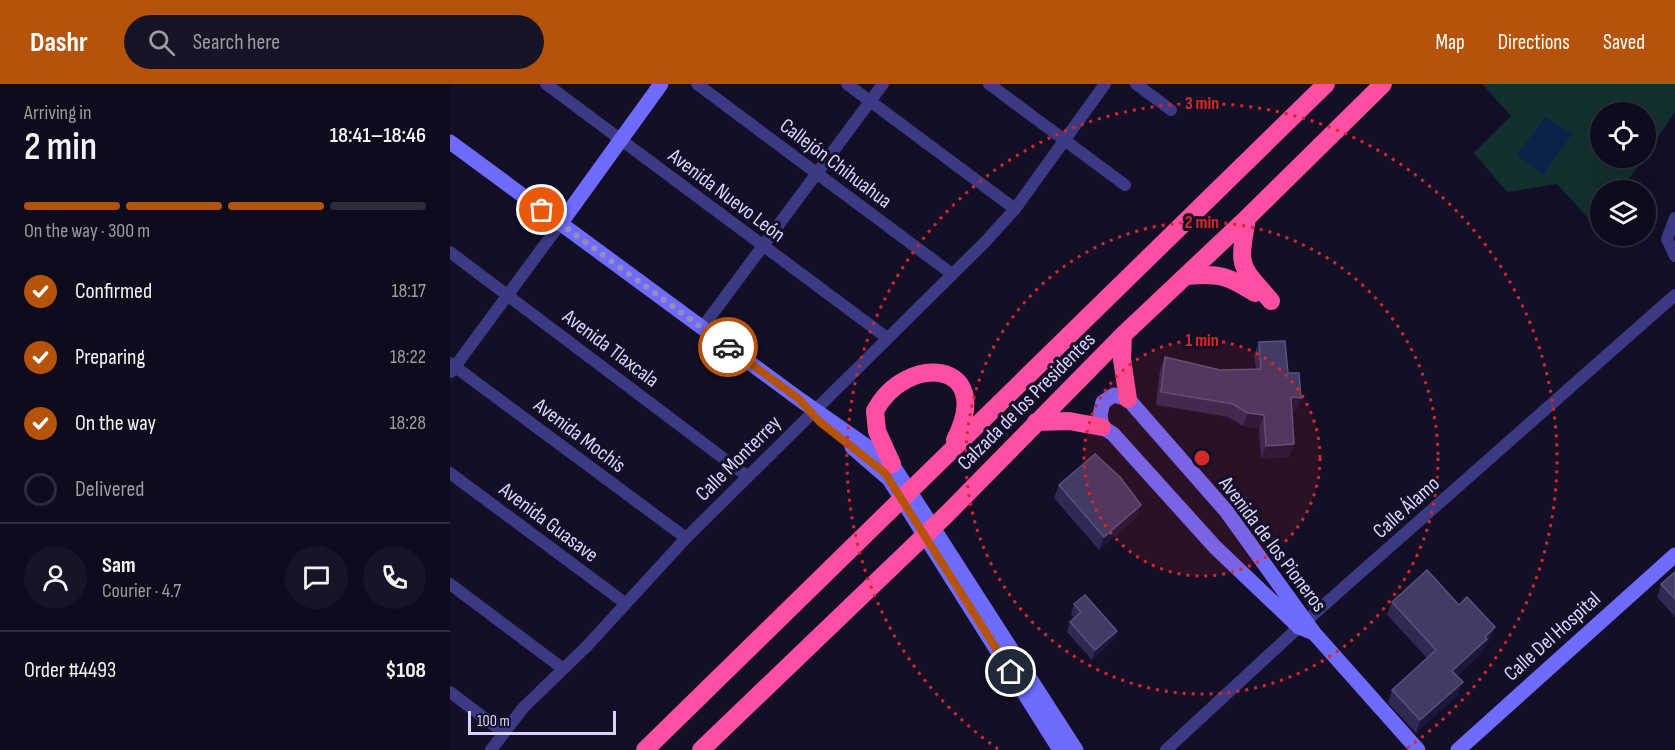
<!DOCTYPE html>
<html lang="en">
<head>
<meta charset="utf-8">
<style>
	body { margin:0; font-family:"Sofia Sans Condensed",sans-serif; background:#171425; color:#f1f3f6; height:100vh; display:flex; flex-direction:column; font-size:22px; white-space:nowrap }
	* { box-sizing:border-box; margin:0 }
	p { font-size:20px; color:#9b9ba3 }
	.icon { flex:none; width:33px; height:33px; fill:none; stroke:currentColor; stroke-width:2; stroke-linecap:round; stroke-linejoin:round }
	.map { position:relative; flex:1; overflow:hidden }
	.panel { display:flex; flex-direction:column; background:#0e0b1c; width:450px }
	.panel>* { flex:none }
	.fabs { position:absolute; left:1140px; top:18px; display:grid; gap:12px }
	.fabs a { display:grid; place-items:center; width:66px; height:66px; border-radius:50%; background:#0e0b1c; box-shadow:0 6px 24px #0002,0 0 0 2px #2e2b3b; font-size:30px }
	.scale { position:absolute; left:18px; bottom:15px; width:148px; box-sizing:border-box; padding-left:6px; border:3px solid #d9d4ff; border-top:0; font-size:16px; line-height:21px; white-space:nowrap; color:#d9d4ff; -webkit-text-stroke:4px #130f26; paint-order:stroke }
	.pin { position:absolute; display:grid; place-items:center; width:51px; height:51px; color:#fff; margin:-26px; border:3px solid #fff; border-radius:50%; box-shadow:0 2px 6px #0007 }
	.courier { position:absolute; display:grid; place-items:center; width:60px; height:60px; margin:-30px; border:4px solid #b45309; border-radius:50%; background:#fff; color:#222; box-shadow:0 2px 8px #0007 }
	.summary em { font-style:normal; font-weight:600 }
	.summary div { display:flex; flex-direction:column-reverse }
	.summary { display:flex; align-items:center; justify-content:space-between; height:102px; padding:0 24px }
	h1 { font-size:39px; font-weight:600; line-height:45px }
	.bar { display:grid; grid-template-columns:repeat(4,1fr); gap:9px 6px; align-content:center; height:72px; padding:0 24px }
	.bar i { height:8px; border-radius:4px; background:#2e2b3b }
	.bar .current { background:#b45309 }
	.bar p { grid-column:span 4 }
	.line { display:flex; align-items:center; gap:15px; padding:0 24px; border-top:2px solid #2e2b3b }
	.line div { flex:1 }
	.round { display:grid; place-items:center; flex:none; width:63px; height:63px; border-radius:32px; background:#171425 }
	ol { padding:0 24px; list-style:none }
	li { display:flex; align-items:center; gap:18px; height:66px }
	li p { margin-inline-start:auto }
	li .icon { padding:6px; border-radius:50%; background:#b45309; color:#fff; stroke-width:4 }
	li:last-child { color:#9b9ba3 }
	li i { width:33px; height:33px; border:3px solid #2e2b3b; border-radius:50% }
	header { display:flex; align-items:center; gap:36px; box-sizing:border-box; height:84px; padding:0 30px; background:#b45309; color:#fff }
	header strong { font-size:28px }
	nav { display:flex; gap:33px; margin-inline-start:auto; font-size:21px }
	.search { width:420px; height:54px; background:#171425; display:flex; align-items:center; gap:15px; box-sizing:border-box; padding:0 21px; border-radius:33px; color:#9b9ba3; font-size:22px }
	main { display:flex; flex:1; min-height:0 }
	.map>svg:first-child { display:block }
	.green { fill:#12302f }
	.water { fill:#0c2248 }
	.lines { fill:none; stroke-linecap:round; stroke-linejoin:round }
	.street { stroke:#3d3a85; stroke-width:12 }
	.secondary { stroke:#6f6bff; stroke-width:15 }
	.highway { stroke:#ff4fa3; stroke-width:18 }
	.wall { fill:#312854 }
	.shaded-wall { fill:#1d163a }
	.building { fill:#433a66; stroke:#5a527e; stroke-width:1.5 }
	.done { stroke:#948fb3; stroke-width:6; stroke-dasharray:0 10.8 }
	.route { stroke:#b45309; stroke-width:8 }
	.ring { fill:none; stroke:#d62828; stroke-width:3; stroke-dasharray:3 6 }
	.labels { text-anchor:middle; stroke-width:6; stroke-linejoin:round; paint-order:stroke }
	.street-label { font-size:21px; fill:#d9d4ff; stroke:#130f26 }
	.centre { fill:#d62828; stroke:#130f26; stroke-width:3 }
	.ring-label { font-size:18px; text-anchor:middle; font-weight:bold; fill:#d62828; stroke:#130f26; stroke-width:6; stroke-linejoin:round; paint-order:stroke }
</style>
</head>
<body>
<header>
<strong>Dashr</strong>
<div class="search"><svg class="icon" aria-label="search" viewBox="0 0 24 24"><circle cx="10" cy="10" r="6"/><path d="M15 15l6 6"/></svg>Search here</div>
<nav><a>Map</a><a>Directions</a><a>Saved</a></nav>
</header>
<main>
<section class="panel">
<div class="summary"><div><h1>2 min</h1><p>Arriving in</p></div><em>18:41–18:46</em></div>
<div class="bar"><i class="current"></i><i class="current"></i><i class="current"></i><i></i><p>On the way · 300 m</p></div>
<ol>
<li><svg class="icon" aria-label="check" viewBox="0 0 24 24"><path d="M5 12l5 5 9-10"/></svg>Confirmed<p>18:17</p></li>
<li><svg class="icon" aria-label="check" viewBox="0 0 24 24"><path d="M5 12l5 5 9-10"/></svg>Preparing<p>18:22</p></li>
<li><svg class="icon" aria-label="check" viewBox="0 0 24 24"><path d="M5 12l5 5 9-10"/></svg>On the way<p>18:28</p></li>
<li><i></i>Delivered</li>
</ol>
<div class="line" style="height:108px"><a class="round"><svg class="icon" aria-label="person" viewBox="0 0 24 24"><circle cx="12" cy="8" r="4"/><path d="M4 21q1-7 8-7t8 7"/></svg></a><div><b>Sam</b><p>Courier · 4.7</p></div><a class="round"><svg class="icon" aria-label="chat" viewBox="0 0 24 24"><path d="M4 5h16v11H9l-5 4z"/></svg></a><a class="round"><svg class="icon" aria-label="phone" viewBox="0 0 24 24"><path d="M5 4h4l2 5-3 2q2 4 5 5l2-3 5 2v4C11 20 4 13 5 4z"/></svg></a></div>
<div class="line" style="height:78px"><div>Order #4493</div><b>$108</b></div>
</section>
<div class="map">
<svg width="1225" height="666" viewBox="0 0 1225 666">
	<rect width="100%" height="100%" fill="#130f26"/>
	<path class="green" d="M 1032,0 L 1225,0 L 1225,28 L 1196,71 L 1196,28 L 1150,28 L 1150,74 L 1194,74 L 1171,106 L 1150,106 L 1150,137 L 1146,143 L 1107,100 L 1057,108 L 1024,69 L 1061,32 Z"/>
	<path class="water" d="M 1095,33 L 1122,50 L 1093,91 L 1067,71 Z"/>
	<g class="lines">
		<path class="street" d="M 96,0 L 436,253
			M 247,0 L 502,190
			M 397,0 L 565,125
			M 539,0 L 675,101
			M 686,0 L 721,26
			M 1225,134 L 1217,155 L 1225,172
			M 0,168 L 297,392
			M 252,244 L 433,0
			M 0,279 L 236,454
			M 1,288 L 110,140
			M 0,389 L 175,519
			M 0,500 L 112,584
			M 0,608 L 54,649
			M 41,666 L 73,624 L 137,562 L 236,454 L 536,157 L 565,125 L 655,0
			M 716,666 L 849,543 L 1225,211"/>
		<path class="secondary" d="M 0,58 L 349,315 L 442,380 L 626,666
			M 110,140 L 211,0
			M 402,363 L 439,395 L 610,666
			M 864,549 L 849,543 L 765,463 L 663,350 L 652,343 L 650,331 L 653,318 L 664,311 L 678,315 L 777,428 L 864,549 L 968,666
			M 1008,666 L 1225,471"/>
		<path class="highway" d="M 797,134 C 788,186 789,179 821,217
			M 737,192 C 770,189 778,192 805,209
			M 673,251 L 672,275 L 678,315
			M 586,338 L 619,337 L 652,343
			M 442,380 L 427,347 L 425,327 C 455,269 546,275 505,356
			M 195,666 L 876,0
			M 251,666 L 497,430 L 673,251 L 797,134 L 933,0"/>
	</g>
	<path class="wall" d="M 809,258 L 838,289 L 851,314 L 846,327 L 842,327 L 844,360 L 839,373 L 811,375 L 809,344 L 793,342 L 778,333 L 706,321 L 710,286 L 715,273 L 770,286 L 806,285 L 804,271 Z
		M 609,401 L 691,421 L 686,434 L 649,466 L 604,414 Z
		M 1225,488 L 1225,533 L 1207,513 L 1211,500 Z
		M 942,518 L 1040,556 L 1035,561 L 1032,569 L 1007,592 L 1008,611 L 966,649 L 938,619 L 942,606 L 977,574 L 937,531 Z
		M 624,520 L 667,547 L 664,556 L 642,576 L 617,548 L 620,538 L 624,534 L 621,530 Z"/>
	<path class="shaded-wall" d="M 841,313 L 851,314 L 846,327 L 836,326 Z
		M 798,329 L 814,331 L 809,344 L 793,342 Z
		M 844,360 L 839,373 L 811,375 L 816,362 Z
		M 691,421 L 686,434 L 649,466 L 654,453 Z
		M 1045,543 L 1040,556 L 1035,561 L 1032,569 L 998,600 L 1002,587 L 1035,553 Z
		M 667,547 L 664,556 L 642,576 L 645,566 Z
		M 1013,598 L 1008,611 L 966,649 L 970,636 Z"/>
	<path class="building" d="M 835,257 L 838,289 L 849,289 L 851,314 L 841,313 L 844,360 L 816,362 L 814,331 L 798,329 L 783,320 L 711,308 L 715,273 L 770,286 L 811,285 L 809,258 Z
		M 645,370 L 670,393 L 691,421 L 654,453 L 609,401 Z
		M 977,486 L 1009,521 L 1017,513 L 1045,543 L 1035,553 L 1037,555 L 1002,587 L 1013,598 L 970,636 L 942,606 L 986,566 L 942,518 Z
		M 1225,488 L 1225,515 L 1211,500 Z
		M 635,511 L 667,547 L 645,566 L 620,538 L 631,528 L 624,520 Z"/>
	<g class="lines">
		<path class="done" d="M 92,126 L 278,263"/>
		<path class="route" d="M 278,263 L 349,315 L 370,338 L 435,389 L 561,588"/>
	</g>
	<circle cx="752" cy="374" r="118" fill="#d62828" fill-opacity=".12"/>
	<g class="ring">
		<circle cx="752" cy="374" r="118"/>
		<circle cx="752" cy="374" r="236"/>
		<path d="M548 665A355 355 0 1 1 956 665"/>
	</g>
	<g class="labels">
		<g class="street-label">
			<text transform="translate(386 79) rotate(37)" y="7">Callejón Chihuahua</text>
			<text transform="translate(277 111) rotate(37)" y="7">Avenida Nuevo León</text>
			<text transform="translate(161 264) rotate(37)" y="7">Avenida Tlaxcala</text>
			<text transform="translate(576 317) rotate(-45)" y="7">Calzada de los Presidentes</text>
			<text transform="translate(130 351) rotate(37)" y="7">Avenida Mochis</text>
			<text transform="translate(288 374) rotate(-45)" y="7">Calle Monterrey</text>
			<text transform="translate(956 423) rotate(-42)" y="7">Calle Álamo</text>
			<text transform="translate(99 438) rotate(37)" y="7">Avenida Guasave</text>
			<text transform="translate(823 460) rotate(53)" y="7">Avenida de los Pioneros</text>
			<text transform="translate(1102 552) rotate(-42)" y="7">Calle Del Hospital</text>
		</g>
	</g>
	<circle cx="752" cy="374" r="9" class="centre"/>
	<g class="ring-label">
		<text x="752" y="25">3 min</text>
		<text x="752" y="144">2 min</text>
		<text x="752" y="262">1 min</text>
	</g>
</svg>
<div class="fabs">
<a><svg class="icon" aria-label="locate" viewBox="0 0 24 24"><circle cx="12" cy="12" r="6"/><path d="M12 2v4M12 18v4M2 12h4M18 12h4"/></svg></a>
<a><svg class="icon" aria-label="layers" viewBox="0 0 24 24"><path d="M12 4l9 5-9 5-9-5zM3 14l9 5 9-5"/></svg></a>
</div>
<div class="scale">100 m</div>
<div class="pin" style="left:92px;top:126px;background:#ea580c"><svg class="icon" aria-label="bag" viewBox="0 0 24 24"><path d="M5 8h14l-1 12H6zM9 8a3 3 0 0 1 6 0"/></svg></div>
<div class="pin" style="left:561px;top:588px;background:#1f2937"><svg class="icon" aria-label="home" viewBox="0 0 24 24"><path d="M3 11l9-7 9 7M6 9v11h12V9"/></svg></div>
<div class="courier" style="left:278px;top:263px"><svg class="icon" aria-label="car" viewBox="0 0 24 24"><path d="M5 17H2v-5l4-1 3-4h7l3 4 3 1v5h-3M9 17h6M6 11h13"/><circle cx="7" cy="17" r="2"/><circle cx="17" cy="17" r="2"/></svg></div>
</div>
</main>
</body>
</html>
